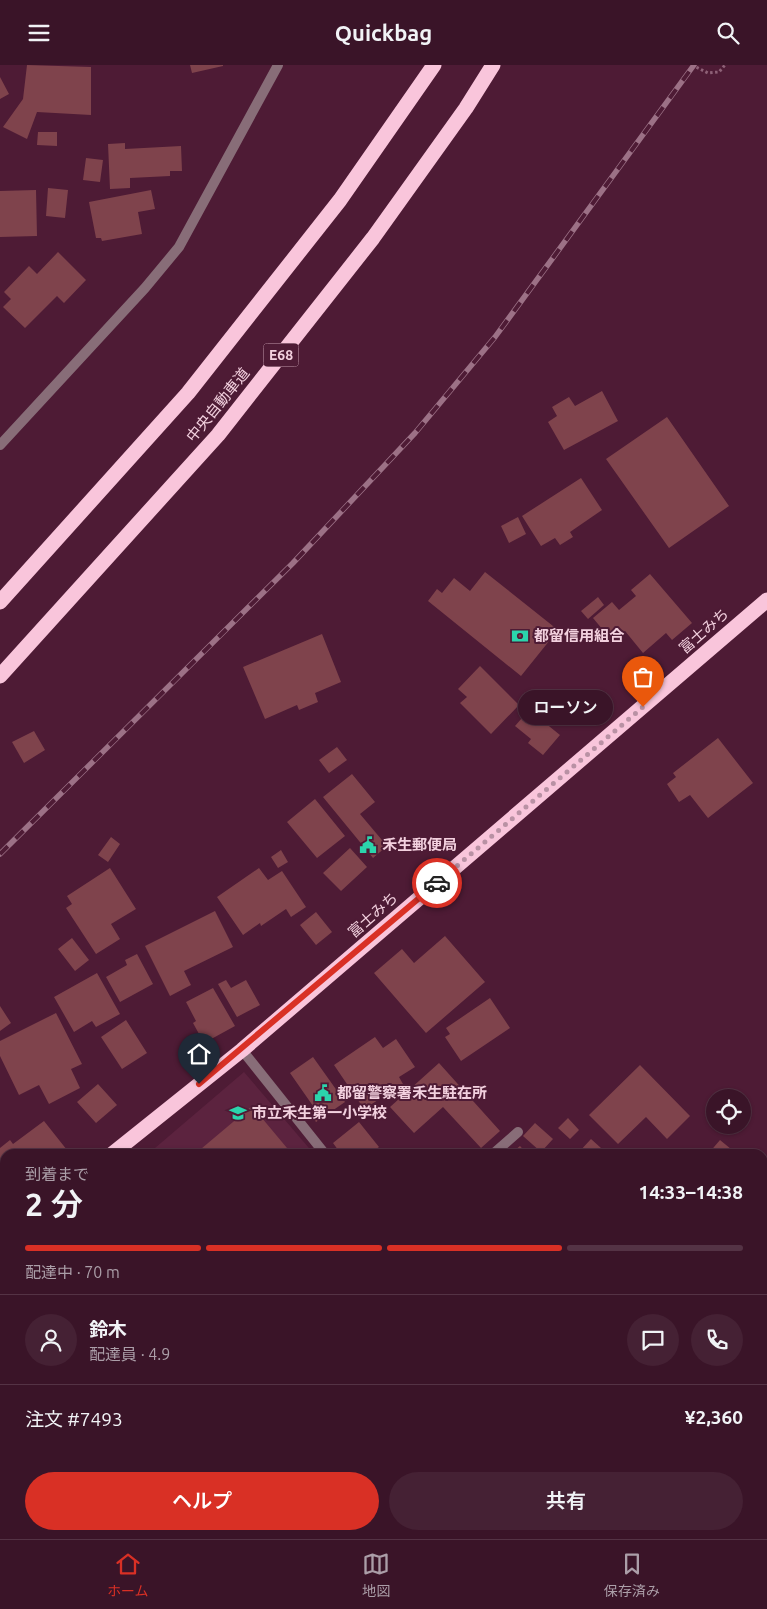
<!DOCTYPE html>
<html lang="ja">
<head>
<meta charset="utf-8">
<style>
	body { margin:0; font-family:Ubuntu,"Noto Sans JP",sans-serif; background:#452134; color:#f1f3f6; height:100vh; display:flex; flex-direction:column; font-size:19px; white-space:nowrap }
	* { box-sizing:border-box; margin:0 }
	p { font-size:16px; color:#ab9ea8 }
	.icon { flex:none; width:28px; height:28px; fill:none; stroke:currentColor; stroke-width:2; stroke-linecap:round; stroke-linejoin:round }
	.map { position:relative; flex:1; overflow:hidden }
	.panel { position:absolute; left:0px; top:1084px; width:768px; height:391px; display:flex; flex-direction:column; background:#3a1428; border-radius:15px 15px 0 0; box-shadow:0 1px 4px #0004,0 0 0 1px #543345 }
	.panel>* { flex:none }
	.fabs { position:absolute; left:706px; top:1024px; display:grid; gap:10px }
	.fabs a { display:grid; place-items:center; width:45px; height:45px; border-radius:50%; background:#3a1428; box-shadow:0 1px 4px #0004,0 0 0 1px #543345; font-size:25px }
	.pin { position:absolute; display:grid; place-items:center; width:42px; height:42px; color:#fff; margin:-51px -21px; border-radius:50% 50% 50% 0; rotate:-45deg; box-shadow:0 0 5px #0007 }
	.pin .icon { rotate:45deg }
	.courier { position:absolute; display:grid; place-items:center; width:50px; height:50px; margin:-25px; border:4px solid #d93025; border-radius:50%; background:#fff; color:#222; box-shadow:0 1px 6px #0007 }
	.bubble { position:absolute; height:35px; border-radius:18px; background:#3a1428; box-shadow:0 1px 4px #0004,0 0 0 1px #543345; font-size:16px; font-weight:600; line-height:35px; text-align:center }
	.head em { font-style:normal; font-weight:600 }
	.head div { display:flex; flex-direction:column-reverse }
	.head { display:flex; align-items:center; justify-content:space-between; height:85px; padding:0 25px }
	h1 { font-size:32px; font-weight:600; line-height:38px }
	.bar { display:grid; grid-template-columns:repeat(4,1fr); gap:8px 5px; align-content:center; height:60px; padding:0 25px }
	.bar i { height:6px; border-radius:4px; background:#543345 }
	.bar .selected { background:#d93025 }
	.bar p { grid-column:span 4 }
	.line { display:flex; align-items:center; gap:12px; padding:0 25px; border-top:1px solid #543345 }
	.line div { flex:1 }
	.round { display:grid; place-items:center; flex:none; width:52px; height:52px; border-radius:26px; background:#452134 }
	.action { display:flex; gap:10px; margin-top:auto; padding:10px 25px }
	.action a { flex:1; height:58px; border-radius:30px; background:#d93025; color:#fff; font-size:20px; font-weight:600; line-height:58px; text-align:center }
	.action a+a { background:#452134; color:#f1f3f6 }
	header { display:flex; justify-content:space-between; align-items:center; height:65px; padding:0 25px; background:#3a1428; font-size:22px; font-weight:600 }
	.dock { display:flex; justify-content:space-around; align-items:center; height:70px; border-top:1px solid #543345; background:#3a1428; font-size:14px; color:#ab9ea8 }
	.dock a { display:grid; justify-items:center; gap:2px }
	.dock .selected { color:#d93025 }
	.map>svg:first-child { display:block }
	.built { fill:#5c233f }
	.green { fill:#473c70 }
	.building { fill:#7f434c }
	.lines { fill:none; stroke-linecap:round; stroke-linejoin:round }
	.path { stroke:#8e6177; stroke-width:3; stroke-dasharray:2.5 2.5; stroke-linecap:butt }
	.lane { stroke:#886d78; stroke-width:10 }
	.street { stroke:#886d78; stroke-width:10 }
	.primary { stroke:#dfa8c0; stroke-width:12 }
	.highway { stroke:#f9c5db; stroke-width:15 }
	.rail-casing { stroke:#9c7186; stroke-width:5.5 }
	.rail { stroke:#4e1b35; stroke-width:4; stroke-dasharray:11; stroke-linecap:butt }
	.done { stroke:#b991a4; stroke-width:5; stroke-dasharray:0 9 }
	.route { stroke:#d93025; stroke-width:6 }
	.labels { text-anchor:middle; stroke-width:4; stroke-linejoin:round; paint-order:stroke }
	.shield { fill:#4e1b35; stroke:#c29aac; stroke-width:1 }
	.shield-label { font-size:14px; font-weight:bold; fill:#f3d1df }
	.street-label { font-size:15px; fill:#f3d1df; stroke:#4e1b35 }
	.poi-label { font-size:15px; font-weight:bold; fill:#f3d1df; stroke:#4e1b35; text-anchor:start }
</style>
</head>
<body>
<header><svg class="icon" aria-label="menu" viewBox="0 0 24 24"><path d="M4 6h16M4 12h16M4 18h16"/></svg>Quickbag<svg class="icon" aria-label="search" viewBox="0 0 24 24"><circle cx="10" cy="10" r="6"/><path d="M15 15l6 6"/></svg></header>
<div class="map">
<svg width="767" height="1474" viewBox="0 0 767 1474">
	<rect width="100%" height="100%" fill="#4e1b35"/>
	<path class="built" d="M 244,1007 L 314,1089 L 148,1089 Z
		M 5,1210 L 5,1388 L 0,1382 L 0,1215 Z
		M 71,1470 L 545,1470 L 542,1474 L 74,1474 Z"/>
	<path class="green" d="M 5,1233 L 5,1362 L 0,1355 L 0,1237 Z
		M 89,1470 L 273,1470 L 274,1474 L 92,1474 Z"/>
	<path class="building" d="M 27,0 L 91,2 L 91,50 L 37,47 L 27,74 L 3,62 L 23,34 Z
		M 190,0 L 223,0 L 223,1 L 192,8 Z
		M 0,12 L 9,29 L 0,34 Z
		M 38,67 L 57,67 L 57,81 L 37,80 Z
		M 125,78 L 125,84 L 181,81 L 182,106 L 170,106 L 170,111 L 130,113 L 130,123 L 110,124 L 108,79 Z
		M 86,93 L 103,95 L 100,117 L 83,115 Z
		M 48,123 L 68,125 L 65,153 L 46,151 Z
		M 36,125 L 37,171 L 0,172 L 0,126 Z
		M 151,125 L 155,144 L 138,147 L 142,169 L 102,176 L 101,173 L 96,173 L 89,137 Z
		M 58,187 L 86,215 L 64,238 L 57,231 L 25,263 L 3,242 L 11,234 L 4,227 L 29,201 L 37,209 Z
		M 602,326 L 618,356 L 564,385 L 548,357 L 557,351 L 552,342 L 569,332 L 575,341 Z
		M 667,352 L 729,441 L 669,483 L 606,394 Z
		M 581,413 L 602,445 L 570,467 L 573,472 L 560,480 L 555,473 L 541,481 L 522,451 Z
		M 518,452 L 526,469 L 509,478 L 501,461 Z
		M 485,507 L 558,565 L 521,611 L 428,536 L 437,524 L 442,528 L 454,513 L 470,526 Z
		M 650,509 L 692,558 L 672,575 L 666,568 L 643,588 L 625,566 L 613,577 L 593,553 L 612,537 L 619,545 L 636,531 L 631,525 Z
		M 598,532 L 604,540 L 588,554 L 581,546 Z
		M 322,569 L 341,617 L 315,628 L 318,637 L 299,645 L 297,640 L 265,654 L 243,602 Z
		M 480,601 L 519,640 L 491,669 L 460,638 L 467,632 L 458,624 Z
		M 529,645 L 560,670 L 543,690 L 528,678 L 531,674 L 515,661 Z
		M 34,666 L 45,685 L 24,698 L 12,677 Z
		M 718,673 L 753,718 L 708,753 L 690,730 L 679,737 L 667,719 L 676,712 L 673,708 Z
		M 337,682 L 347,695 L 329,708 L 319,695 Z
		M 352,709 L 375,737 L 360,749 L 387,781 L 373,793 L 323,732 Z
		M 315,734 L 345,771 L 317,793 L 287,757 Z
		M 111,772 L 120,779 L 108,797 L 98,790 Z
		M 350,783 L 367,802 L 341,826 L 323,808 Z
		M 281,785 L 288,797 L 278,803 L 271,792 Z
		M 110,803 L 136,844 L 111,859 L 120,874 L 96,889 L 66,843 L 72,839 L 67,831 Z
		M 259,803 L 268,815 L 282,806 L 306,842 L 291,852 L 286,844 L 261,861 L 260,858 L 243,870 L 217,832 Z
		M 215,846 L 233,882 L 184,906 L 191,920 L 170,931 L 145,881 Z
		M 316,847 L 332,867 L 316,880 L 300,860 Z
		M 445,871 L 485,917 L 426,968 L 374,908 L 402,884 L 414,898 Z
		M 72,873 L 89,895 L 75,906 L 58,884 Z
		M 137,889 L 153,919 L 120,937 L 106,912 L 127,900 L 125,895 Z
		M 97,908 L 120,949 L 96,962 L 92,956 L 74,967 L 54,932 Z
		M 226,915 L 231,923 L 246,915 L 260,940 L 237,952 L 218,919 Z
		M 213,923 L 235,961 L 204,978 L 193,958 L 196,956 L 186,937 Z
		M 490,933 L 510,963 L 461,996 L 445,972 L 450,969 L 446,963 Z
		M 0,941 L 11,958 L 0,966 Z
		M 56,948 L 82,999 L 71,1004 L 80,1023 L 49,1039 L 39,1020 L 19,1030 L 0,991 L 0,976 Z
		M 126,955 L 147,988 L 122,1004 L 101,972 Z
		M 375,972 L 383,983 L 396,974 L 415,1002 L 399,1012 L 403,1019 L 364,1044 L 334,1000 Z
		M 313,992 L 345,1037 L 316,1057 L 308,1045 L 313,1041 L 290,1008 Z
		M 439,998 L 500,1066 L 481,1083 L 443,1042 L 414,1068 L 390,1042 Z
		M 640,1000 L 690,1051 L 667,1074 L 646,1052 L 618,1079 L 589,1050 Z
		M 98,1019 L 117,1040 L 96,1058 L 77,1037 Z
		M 252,1041 L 292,1089 L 195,1089 Z
		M 568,1053 L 579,1065 L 570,1074 L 558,1063 Z
		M 44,1056 L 67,1085 L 62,1089 L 5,1089 L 5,1099 L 0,1093 L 0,1083 L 10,1075 L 13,1079 Z
		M 359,1057 L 379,1082 L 370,1089 L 341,1089 L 333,1078 Z
		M 535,1058 L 553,1074 L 541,1087 L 523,1071 Z
		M 591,1074 L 601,1083 L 595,1089 L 580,1089 L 579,1087 Z
		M 720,1075 L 737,1089 L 708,1089 Z
		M 520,1081 L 527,1089 L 510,1089 Z
		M 762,1110 L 767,1114 L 767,1129 L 762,1134 Z
		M 762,1264 L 767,1268 L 767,1306 L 762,1312 Z
		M 355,1470 L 387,1470 L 383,1474 L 359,1474 Z
		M 427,1470 L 502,1470 L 497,1474 L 422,1474 Z
		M 606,1470 L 621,1470 L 625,1474 L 602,1474 Z"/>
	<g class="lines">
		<path class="path" d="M 692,0 L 708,8 L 719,7 L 725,0"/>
		<path class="lane" d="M 242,985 L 325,1089
			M 493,1089 L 518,1067"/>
		<path class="street" d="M 0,380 L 145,223 L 179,182 L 278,0
			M 762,1183 L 767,1177
			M 551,1474 L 554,1470"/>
		<path class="primary" d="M 0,1418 L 5,1425
			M 39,1470 L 42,1474"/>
		<path class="highway" d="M 0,537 L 188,328 L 340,135 L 434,0
			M 0,611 L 218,370 L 373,173 L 466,43 L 493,0
			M 112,1089 L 242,985 L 767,535
			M 0,1179 L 5,1175"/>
		<g class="rail-casing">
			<path id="rail" d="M 0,789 L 293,498 L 415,368 L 495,272 L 694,0"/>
		</g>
		<use href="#rail" class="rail"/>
	</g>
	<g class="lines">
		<path class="done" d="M 437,818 L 643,642"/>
		<path class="route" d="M 199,1019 L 437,818"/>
	</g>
	<defs>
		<g id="bank-bare" transform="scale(1.35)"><path d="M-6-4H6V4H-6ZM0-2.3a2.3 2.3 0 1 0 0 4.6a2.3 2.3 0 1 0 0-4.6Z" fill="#2bd5ac" stroke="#4e1b35" stroke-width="2.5" paint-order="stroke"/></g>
		<g id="civic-bare" transform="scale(1.35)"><path d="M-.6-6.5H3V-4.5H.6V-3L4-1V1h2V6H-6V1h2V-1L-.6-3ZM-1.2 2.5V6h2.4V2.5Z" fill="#2bd5ac" stroke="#4e1b35" stroke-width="2.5" paint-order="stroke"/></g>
		<g id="school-bare" transform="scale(1.35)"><path d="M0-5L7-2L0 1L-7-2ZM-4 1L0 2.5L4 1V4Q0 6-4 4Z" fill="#2bd5ac" stroke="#4e1b35" stroke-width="2.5" paint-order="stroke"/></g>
	</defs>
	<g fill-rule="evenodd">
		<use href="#bank-bare" x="520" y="571"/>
		<use href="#civic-bare" x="368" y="780"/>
		<use href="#civic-bare" x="323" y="1028"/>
		<use href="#school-bare" x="238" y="1048"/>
	</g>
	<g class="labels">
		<rect class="shield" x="263.5" y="278.5" width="35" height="23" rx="4"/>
		<g class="shield-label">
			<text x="281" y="295">E68</text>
		</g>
		<g class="street-label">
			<text transform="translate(218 340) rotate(-51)" y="5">中央自動車道</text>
			<text transform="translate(704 566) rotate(-41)" y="5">富士みち</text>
			<text transform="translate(373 850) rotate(-41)" y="5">富士みち</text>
		</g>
		<g class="poi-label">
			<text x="534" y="576">都留信用組合</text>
			<text x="382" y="785">禾生郵便局</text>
			<text x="337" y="1033">都留警察署禾生駐在所</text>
			<text x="252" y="1053">市立禾生第一小学校</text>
		</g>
	</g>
</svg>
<div class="fabs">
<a><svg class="icon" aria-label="locate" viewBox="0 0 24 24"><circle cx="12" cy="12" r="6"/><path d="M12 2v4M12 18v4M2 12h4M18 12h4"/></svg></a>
</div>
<div class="pin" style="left:643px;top:642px;background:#ea580c"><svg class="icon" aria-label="bag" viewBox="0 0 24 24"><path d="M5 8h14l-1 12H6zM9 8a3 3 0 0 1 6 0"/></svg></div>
<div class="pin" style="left:199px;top:1019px;background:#1f2937"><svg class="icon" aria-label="home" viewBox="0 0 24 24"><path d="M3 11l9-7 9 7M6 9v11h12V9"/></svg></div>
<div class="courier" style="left:437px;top:818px"><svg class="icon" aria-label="car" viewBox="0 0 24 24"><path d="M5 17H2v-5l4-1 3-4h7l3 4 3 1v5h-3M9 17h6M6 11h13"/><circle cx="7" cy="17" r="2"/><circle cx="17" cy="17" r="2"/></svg></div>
<div class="bubble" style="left:518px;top:625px;width:95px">ローソン</div>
<section class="panel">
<div class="head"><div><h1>2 分</h1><p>到着まで</p></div><em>14:33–14:38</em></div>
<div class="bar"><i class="selected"></i><i class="selected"></i><i class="selected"></i><i></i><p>配達中 · 70 m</p></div>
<div class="line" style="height:90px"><a class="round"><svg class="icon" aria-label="person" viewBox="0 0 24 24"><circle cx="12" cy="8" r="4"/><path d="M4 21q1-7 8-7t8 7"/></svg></a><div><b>鈴木</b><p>配達員 · 4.9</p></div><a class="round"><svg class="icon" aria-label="chat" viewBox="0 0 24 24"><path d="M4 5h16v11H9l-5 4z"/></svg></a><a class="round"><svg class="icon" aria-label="phone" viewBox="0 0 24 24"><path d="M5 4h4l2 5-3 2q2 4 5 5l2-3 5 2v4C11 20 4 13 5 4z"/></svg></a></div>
<div class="line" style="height:65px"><div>注文 #7493</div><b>¥2,360</b></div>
<div class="action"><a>ヘルプ</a><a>共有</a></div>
</section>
</div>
<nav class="dock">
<a class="selected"><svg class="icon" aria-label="home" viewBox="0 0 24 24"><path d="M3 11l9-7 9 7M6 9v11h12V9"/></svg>ホーム</a>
<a><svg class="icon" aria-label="map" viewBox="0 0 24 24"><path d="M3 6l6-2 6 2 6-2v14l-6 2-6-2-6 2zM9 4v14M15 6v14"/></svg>地図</a>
<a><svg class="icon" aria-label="saved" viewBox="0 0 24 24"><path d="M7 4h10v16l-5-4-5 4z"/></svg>保存済み</a>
</nav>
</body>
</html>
